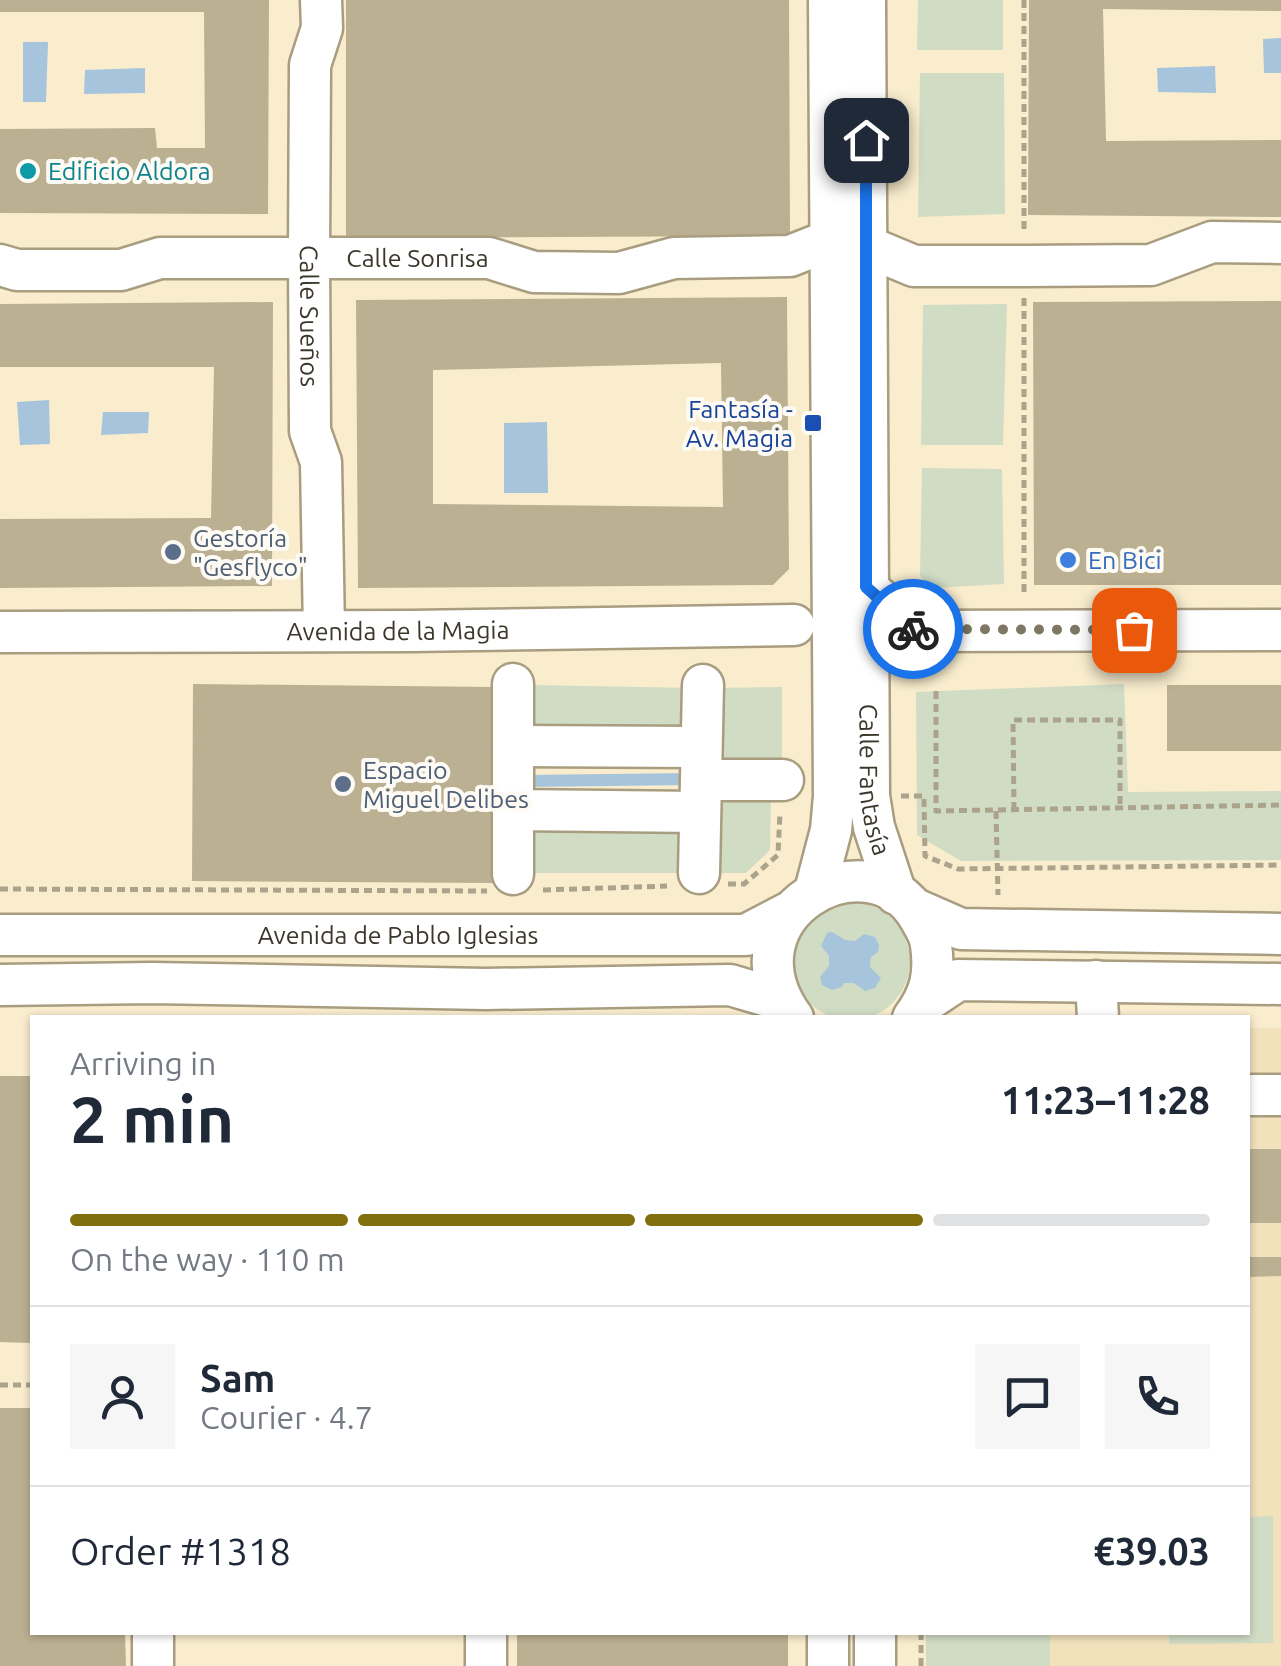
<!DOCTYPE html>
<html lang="en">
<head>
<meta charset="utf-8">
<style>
	body { margin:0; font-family:Ubuntu,sans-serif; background:#f6f6f7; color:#1f2937; height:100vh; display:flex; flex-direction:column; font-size:38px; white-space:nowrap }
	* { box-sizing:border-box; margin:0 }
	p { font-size:32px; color:#747a83 }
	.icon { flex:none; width:55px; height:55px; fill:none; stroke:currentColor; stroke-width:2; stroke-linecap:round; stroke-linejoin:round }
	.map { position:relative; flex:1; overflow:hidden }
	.sheet { position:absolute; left:30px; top:1015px; width:1220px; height:620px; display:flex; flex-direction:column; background:#fff; border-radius:0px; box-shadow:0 2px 8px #0004 }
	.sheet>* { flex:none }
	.pin { position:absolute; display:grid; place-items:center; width:85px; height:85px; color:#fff; margin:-42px; border-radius:20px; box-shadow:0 5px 15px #0006 }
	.courier { position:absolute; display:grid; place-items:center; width:100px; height:100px; margin:-50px; border:8px solid #1a73e8; border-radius:50%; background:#fff; color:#222; box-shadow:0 2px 12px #0007 }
	.summary em { font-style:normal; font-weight:600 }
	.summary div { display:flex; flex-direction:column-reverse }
	.summary { display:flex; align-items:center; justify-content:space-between; height:170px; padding:0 40px }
	h1 { font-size:65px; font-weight:600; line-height:75px }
	.bar { display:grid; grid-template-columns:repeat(4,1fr); gap:15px 10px; align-content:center; height:120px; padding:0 40px }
	.bar i { height:12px; border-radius:8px; background:#e0e1e3 }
	.bar .active { background:#816e0c }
	.bar p { grid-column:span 4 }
	.line { display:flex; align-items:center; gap:25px; padding:0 40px; border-top:2px solid #e0e1e3 }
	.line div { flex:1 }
	.round { display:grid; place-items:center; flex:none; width:105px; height:105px; border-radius:0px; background:#f6f6f7 }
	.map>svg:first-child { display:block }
	.built { fill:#f1e2bb }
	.green { fill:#d1dcc5 }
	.water { fill:#a6c4db }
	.building { fill:#bcb093; fill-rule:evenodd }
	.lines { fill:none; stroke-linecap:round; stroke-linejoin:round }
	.minor-casing { stroke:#a99d80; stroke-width:45 }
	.path { stroke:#aca38c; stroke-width:5; stroke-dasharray:8 5; stroke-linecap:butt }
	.minor { stroke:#fff; stroke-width:40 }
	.done { stroke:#7e7764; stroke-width:10; stroke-dasharray:0 18 }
	.route { stroke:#1a73e8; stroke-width:12 }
	.culture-dot { fill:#0f9aa8; stroke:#fdfbf4; stroke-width:4 }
	.transit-dot { fill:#1a4fb4; stroke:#fdfbf4; stroke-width:4 }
	.service-dot { fill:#5c6f8a; stroke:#fdfbf4; stroke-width:4 }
	.shop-dot { fill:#3f7fe0; stroke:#fdfbf4; stroke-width:4 }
	.labels { text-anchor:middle; stroke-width:8; stroke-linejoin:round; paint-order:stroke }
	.culture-label { font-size:25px; fill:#0d838f; stroke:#fdfbf4; text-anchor:start }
	.street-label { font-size:25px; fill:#3c372b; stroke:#fdfbf4 }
	.transit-label { font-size:25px; fill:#164399; stroke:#fdfbf4; text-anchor:end }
	.service-label { font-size:25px; fill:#4e5e75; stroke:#fdfbf4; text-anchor:start }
	.shop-label { font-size:25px; fill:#366cbe; stroke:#fdfbf4; text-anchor:start }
</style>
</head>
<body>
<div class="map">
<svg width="1281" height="1666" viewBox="0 0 1281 1666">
	<rect width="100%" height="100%" fill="#f9edce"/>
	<path class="built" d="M 1248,1028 L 1281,1028 L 1281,1666 L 1050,1666 L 1050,1633 L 1248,1632 Z"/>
	<path class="green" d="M 918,0 L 1003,0 L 1003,50 L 917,50 Z
		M 920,73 L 1004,73 L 1005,214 L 918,217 Z
		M 1007,304 L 1003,445 L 921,445 L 923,305 Z
		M 922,468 L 1002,469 L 1004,584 L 933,588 L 920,576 Z
		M 1124,684 L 1128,792 L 1281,791 L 1281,860 L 961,861 L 917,835 L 916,692 Z
		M 531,685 L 695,688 L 692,734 L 528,733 Z
		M 782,687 L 782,771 L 712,771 L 711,688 Z
		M 711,790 L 771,791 L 770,850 L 746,873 L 710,873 Z
		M 693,824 L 692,873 L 530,873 L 530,826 Z
		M792 961a59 59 0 1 1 118 0a59 59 0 1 1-118 0Z
		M 1273,1516 L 1273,1643 L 1169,1644 L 1169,1633 L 1248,1632 L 1248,1517 Z
		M 926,1633 L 1050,1633 L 1050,1666 L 926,1666 Z"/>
	<path class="water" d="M 1281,38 L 1281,73 L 1264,73 L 1263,39 Z
		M 23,42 L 48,42 L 46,102 L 23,102 Z
		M 1215,66 L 1216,93 L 1158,92 L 1157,68 Z
		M 145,68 L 145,93 L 84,94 L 85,70 Z
		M 49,400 L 50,444 L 20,445 L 17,402 Z
		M 103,412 L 149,412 L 148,433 L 101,435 Z
		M 547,422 L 548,493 L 504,493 L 504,423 Z
		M 692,773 L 692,785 L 526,787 L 525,775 Z
		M 832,932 L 845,940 L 855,941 L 864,934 L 875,937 L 879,945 L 878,952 L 871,957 L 870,967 L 881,978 L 875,988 L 865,991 L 854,983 L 844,983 L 842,987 L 832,990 L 822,985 L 820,977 L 829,966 L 829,956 L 821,946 L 827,933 Z"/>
	<path class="building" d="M 0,0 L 269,0 L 268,214 L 0,213 L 0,129 L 155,128 L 157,148 L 205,148 L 204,12 L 0,12 Z
		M 346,0 L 789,0 L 790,236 L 346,238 Z
		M 1029,0 L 1281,0 L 1281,11 L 1103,9 L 1106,141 L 1281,140 L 1281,217 L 1028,215 Z
		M 787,297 L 789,569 L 773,585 L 358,588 L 356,300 ZM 721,363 L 723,507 L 433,504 L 433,370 Z
		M 1281,301 L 1281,585 L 1034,585 L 1033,302 Z
		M 273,302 L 272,586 L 0,588 L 0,519 L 211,518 L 214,367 L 0,367 L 0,304 Z
		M 193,684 L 494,687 L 493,883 L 192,881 Z
		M 1167,685 L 1281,685 L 1281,751 L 1167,751 Z
		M 0,1076 L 32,1076 L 32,1343 L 0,1342 Z
		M 1248,1149 L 1281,1149 L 1281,1223 L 1248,1223 Z
		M 1248,1257 L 1281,1257 L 1281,1276 L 1248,1277 Z
		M 0,1408 L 32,1408 L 32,1632 L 125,1632 L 126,1666 L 0,1666 Z
		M 517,1632 L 788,1632 L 788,1666 L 517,1666 Z"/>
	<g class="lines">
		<g class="minor-casing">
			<g id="minor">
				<path id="s1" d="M 321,0 L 322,28 L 310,65 L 309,258 L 310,431 L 321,462 L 324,631"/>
				<path id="s2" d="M 865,0 L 869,796 L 874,827 L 896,894"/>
				<path d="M 866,246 L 914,266 L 1024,266 L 1151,265 L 1212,242 L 1281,243"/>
				<path id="s3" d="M 0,265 L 17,270 L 121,270 L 160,258 L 489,258 L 534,272 L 619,273 L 674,258 L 790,256 L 828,241"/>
				<path d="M 866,587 L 916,631 L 1281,630"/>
				<path id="s4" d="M 0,632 L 411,631 L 794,625"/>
				<path d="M 513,684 L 513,874"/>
				<path d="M 514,746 L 701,747"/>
				<path d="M 701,780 L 783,780"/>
				<path d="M 513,810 L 700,812"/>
				<path d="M 699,873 L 703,685"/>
				<path d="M 815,891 L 831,830 L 834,796 L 829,0"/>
				<path d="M 913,908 L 961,929 L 1281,934"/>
				<path id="s5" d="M 0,935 L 746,935 L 790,912"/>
				<path d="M 1096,981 L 1098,1018"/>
				<path d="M 0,985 L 152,983 L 486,989 L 730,985 L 781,1000"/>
				<path d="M 925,1002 L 958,980 L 1281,984"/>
				<path d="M 793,1018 C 719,915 868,831 919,917 C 924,926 930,934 931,945 C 935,973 931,994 913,1018"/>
				<path d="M 1248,1095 L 1281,1095"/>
				<path d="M 153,1632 L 153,1666"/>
				<path d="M 486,1632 L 486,1666"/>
				<path d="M 828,1632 L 828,1666"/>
				<path d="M 875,1632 L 875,1666"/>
			</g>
		</g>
		<path class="path" d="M 1024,0 L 1024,232
			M 1024,298 L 1024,597
			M 936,691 L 936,811 L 1281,805
			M 901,796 L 924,796 L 925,856 L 958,869 L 1281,865
			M 1014,810 L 1013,720 L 1120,720 L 1120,808
			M 996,811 L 998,895
			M 728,884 L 744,884 L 778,855 L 780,812
			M 0,889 L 487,891
			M 543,890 L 667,886
			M 0,1385 L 32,1385
			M 921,1632 L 921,1666"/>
		<use href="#minor" class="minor"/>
	</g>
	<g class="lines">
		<path class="done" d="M 913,629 L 1134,630"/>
		<path class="route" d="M 866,140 L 866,587 L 913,629"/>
	</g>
	<circle class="culture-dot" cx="28" cy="171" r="10"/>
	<rect class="transit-dot" x="803" y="413" width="20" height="20" rx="5"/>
	<g class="service-dot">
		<circle cx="173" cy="552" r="10"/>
		<circle cx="343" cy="784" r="10"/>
	</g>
	<circle class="shop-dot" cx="1068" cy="560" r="10"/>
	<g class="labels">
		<g class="culture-label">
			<text x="48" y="180">Edificio Aldora</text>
		</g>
		<g class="street-label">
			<text dy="9" stroke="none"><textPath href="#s3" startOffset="420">Calle Sonrisa</textPath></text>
			<text dy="9" stroke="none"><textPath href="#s1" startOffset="318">Calle Sueños</textPath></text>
			<text dy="9" stroke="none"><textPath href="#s4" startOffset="398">Avenida de la Magia</textPath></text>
			<text dy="9" stroke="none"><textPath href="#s2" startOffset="780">Calle Fantasía</textPath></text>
			<text dy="9" stroke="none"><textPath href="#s5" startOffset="398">Avenida de Pablo Iglesias</textPath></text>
		</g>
		<g class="transit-label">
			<text x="793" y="418">Fantasía -<tspan x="793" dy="29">Av. Magia</tspan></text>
		</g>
		<g class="service-label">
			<text x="193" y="547">Gestoría<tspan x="193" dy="29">"Gesflyco"</tspan></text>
			<text x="363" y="779">Espacio<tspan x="363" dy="29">Miguel Delibes</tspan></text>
		</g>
		<g class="shop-label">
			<text x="1088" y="569">En Bici</text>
		</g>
	</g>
</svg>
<div class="pin" style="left:1134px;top:630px;background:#ea580c"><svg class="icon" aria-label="bag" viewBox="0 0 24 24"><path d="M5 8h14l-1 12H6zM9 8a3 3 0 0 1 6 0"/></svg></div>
<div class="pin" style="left:866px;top:140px;background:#1f2937"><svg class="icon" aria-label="home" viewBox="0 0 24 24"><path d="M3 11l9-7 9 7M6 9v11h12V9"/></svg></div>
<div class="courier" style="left:913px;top:629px"><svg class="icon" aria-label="bike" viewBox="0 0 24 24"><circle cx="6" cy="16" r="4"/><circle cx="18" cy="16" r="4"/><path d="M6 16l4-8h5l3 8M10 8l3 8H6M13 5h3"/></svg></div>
<section class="sheet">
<div class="summary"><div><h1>2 min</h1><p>Arriving in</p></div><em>11:23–11:28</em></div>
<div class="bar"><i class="active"></i><i class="active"></i><i class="active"></i><i></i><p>On the way · 110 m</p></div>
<div class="line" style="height:180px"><a class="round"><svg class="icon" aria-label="person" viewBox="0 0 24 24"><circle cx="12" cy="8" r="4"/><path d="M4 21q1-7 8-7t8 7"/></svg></a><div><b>Sam</b><p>Courier · 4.7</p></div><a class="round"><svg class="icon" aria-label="chat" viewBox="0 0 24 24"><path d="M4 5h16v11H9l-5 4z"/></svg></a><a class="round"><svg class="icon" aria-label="phone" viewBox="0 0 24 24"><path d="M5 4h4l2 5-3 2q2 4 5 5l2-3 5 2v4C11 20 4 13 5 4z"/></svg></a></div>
<div class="line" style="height:130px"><div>Order #1318</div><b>€39.03</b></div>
</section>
</div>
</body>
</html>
